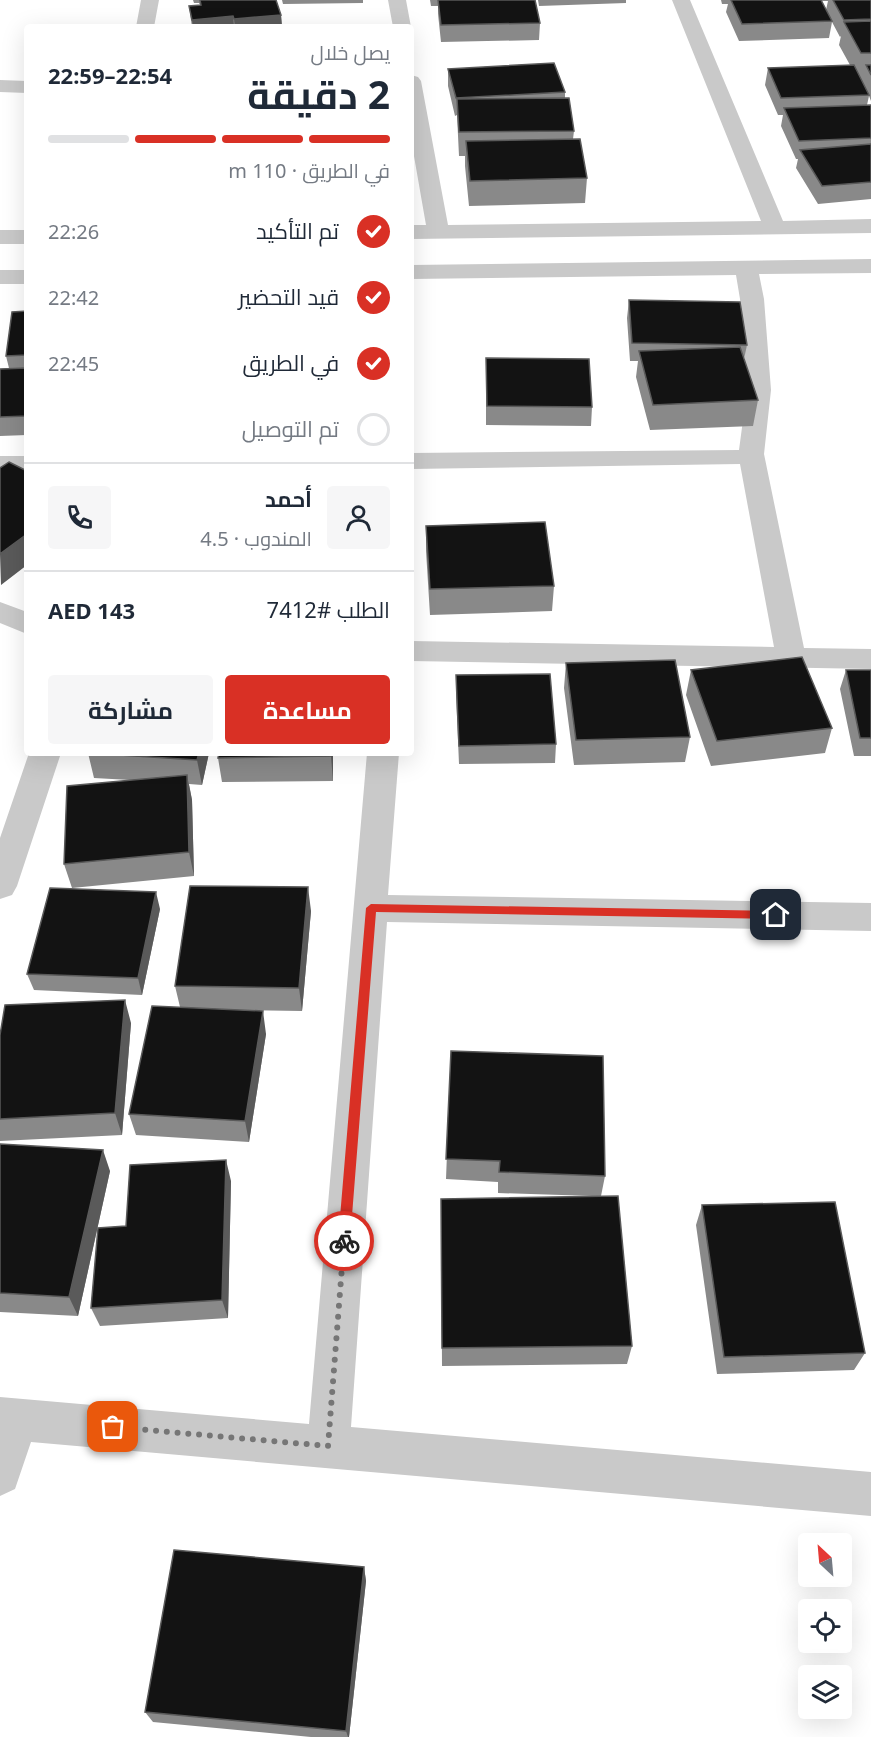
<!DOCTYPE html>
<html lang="ar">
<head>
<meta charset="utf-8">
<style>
	body { margin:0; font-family:"Noto Sans",Cairo,sans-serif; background:#f6f6f7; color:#1f2937; direction:rtl; height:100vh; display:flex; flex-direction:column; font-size:22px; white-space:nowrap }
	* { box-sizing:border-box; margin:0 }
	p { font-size:20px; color:#747a83 }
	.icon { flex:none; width:33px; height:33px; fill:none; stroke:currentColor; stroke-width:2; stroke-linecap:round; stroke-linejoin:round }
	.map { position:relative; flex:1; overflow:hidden; direction:ltr }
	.sheet { position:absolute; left:24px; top:24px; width:390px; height:732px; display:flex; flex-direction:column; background:#fff; border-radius:6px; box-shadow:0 6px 24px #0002; direction:rtl }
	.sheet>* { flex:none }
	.needle { width:39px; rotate:334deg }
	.controls { position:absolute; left:798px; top:1533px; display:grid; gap:12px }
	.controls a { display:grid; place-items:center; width:54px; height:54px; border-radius:6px; background:#fff; box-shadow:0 6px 24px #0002; font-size:30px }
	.pin { position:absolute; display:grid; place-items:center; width:51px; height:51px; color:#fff; margin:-26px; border-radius:12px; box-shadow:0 3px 9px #0006 }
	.courier { position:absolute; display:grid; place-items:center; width:60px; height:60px; margin:-30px; border:4px solid #d93025; border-radius:50%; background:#fff; color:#222; box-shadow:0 2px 8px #0007 }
	.head em { font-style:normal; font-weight:700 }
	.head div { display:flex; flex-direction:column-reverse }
	.head { display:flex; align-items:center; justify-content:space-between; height:102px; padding:0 24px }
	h1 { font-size:39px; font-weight:700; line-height:45px }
	.bar { display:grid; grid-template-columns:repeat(4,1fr); gap:9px 6px; align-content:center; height:72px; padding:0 24px }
	.bar i { height:8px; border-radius:4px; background:#e0e1e3 }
	.bar .selected { background:#d93025 }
	.bar p { grid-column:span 4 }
	.line { display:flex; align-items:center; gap:15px; padding:0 24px; border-top:2px solid #e0e1e3 }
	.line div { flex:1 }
	.round { display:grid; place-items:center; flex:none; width:63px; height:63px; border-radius:6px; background:#f6f6f7 }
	ol { padding:0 24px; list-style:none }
	li { display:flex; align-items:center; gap:18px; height:66px }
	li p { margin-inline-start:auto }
	li .icon { padding:6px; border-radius:50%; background:#d93025; color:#fff; stroke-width:4 }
	li:last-child { color:#747a83 }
	li i { width:33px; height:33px; border:3px solid #e0e1e3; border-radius:50% }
	.cta { display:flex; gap:12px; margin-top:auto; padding:12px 24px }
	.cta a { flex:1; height:69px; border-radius:6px; background:#d93025; color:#fff; font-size:24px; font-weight:700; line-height:69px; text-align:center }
	.cta a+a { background:#f6f6f7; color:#1f2937 }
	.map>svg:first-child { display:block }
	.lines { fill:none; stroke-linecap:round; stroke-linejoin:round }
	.street { fill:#c9c9c9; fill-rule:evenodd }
	.wall { fill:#898989; fill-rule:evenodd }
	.shaded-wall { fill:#5a5a5a }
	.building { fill:#131313; stroke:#5a5a5a; stroke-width:1.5 }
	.route { fill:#d93025 }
	.done { stroke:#767676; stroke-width:6; stroke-dasharray:0 10.8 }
</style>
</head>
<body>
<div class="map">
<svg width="871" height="1737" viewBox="0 0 871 1737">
	<rect width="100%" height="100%" fill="#fff"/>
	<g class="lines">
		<path class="street" d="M 141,0 L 159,0 L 154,27 L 136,27 Z
			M 388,0 L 406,0 L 411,27 L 393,27 Z
			M 672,0 L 690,0 L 783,221 L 871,219 L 871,233 L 411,239 L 411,225 L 426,225 L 411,139 L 411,75 L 418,77 L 421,81 L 448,225 L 761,221 Z
			M 0,80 L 27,81 L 27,93 L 0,92 Z
			M 0,230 L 27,230 L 27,244 L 0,244 Z
			M 871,259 L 871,273 L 759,274 L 764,299 L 771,390 L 764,454 L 804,648 L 871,649 L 871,669 L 411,661 L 411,641 L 774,647 L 740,464 L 411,469 L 411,453 L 739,450 L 747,390 L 740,299 L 736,275 L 411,279 L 411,265 Z
			M 0,270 L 27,270 L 27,284 L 0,284 Z
			M 0,456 L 27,456 L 27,472 L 0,472 Z
			M 0,602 L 27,612 L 27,634 L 0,623 Z
			M 29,753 L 61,753 L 17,886 L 12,895 L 0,899 L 0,838 Z
			M 367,753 L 399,753 L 388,895 L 871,903 L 871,931 L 387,922 L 351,1427 L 871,1472 L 871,1516 L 31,1442 L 15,1489 L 0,1496 L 0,1397 L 309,1424 Z"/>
	</g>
	<path class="wall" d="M 193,0 L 276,0 L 281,15 L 282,27 L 192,27 L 189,6 L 200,5 L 199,3 L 194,3 Z
		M 282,0 L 363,0 L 363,3 L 283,4 Z
		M 430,0 L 535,0 L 540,23 L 539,40 L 441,42 L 438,14 L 438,6 L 431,6 Z
		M 538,0 L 626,0 L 626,3 L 539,6 Z
		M 721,0 L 871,0 L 871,101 L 869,96 L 867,105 L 871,105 L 871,199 L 818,204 L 796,168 L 798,159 L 796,159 L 781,126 L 783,115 L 778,115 L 765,85 L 768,68 L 850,65 L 839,45 L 841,36 L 840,37 L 832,22 L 829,38 L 739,41 L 726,12 L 728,4 L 722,4 ZM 822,1 L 828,1 L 826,10 Z
		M 448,69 L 565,92 L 565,98 L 574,131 L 573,139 L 587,178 L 585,203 L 469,206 L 465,166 L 465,156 L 459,156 L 457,115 L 455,116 L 448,86 Z
		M 629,300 L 747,345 L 744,359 L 758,400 L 753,426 L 650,430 L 636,377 L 638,361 L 630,361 L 627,318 Z
		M 27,311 L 27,435 L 0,436 L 0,369 L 9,368 L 6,356 Z
		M 486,358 L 592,407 L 591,426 L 486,425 Z
		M 426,526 L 554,586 L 552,611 L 430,615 L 426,551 Z
		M 566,663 L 690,737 L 685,762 L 574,765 L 564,688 Z
		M 691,670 L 832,728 L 825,753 L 711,766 L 686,695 Z
		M 846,670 L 871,670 L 871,756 L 854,756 L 840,689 Z
		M 456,675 L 556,744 L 555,763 L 459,764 L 456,694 Z
		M 88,753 L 209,753 L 202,785 L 189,784 L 192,800 L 194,876 L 72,888 L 64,864 L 130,780 L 94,778 Z
		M 333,753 L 333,781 L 222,782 L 218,758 Z
		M 160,909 L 142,995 L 34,990 L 27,974 Z
		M 311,911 L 302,1011 L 234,1010 L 266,1034 L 249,1142 L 136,1135 L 129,1114 L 180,1007 L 175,986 Z
		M 131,1023 L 122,1135 L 0,1141 L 0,1035 Z
		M 451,1051 L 605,1176 L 601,1196 L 632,1346 L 627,1364 L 442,1366 L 441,1199 L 592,1196 L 498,1193 L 498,1182 L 446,1179 Z
		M 0,1144 L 110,1171 L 78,1316 L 0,1312 Z
		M 231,1181 L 228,1318 L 100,1326 L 91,1308 L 126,1226 Z
		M 702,1205 L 865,1353 L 854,1370 L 717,1374 L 696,1225 Z
		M 364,1567 L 366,1581 L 349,1737 L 311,1737 L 153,1722 L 145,1712 Z"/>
	<path class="shaded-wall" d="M 281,15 L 282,27 L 235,27 L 234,19 Z
		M 233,16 L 234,27 L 193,27 L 192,20 Z
		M 27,534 L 27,565 L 1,585 L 0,554 Z
		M 199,753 L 209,753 L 202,785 L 197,760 Z
		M 331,753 L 333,753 L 333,781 L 331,756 Z
		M 187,775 L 192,800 L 194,876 L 189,852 Z
		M 308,887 L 311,911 L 302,1011 L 299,988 Z
		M 156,892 L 160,909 L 142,995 L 138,978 Z
		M 125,1000 L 131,1023 L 122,1135 L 115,1113 Z
		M 263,1011 L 266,1034 L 249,1142 L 245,1121 Z
		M 103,1150 L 110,1171 L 78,1316 L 69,1297 Z
		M 226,1160 L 231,1181 L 228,1318 L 222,1300 Z
		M 364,1567 L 366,1581 L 349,1737 L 348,1737 L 346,1731 Z"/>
	<path class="building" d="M 200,0 L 276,0 L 281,15 L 234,19 L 233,16 L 192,20 L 189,6 L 201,5 Z
		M 438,0 L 535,0 L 540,23 L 441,25 Z
		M 731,0 L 821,0 L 832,21 L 742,24 Z
		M 833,0 L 871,0 L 871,19 L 844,20 Z
		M 871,21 L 871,53 L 861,53 L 844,22 Z
		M 276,25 L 276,27 L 224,27 Z
		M 366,26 L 366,27 L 293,27 Z
		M 554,63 L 565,92 L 456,98 L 448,69 Z
		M 854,65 L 869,95 L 781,98 L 768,68 Z
		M 866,65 L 871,65 L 871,75 Z
		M 569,98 L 574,131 L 459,132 L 457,99 Z
		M 871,105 L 871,138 L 799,141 L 784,108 Z
		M 580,139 L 587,178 L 470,181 L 466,141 Z
		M 871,144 L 871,182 L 822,186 L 800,150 Z
		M 629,300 L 740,302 L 747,345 L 632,343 Z
		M 27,311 L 27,355 L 6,356 L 12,312 Z
		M 740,347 L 758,400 L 653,405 L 639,351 Z
		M 486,358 L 589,359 L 592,407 L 487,406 Z
		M 27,368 L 27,416 L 0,417 L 0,369 Z
		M 9,462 L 27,471 L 27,534 L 0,554 L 0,468 Z
		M 545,522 L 554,586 L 430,589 L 426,526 Z
		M 802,657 L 832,728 L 717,741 L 691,670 Z
		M 675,660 L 690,737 L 576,740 L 566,663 Z
		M 846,670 L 871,670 L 871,738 L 860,738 Z
		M 550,674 L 556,744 L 459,746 L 456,675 Z
		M 88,753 L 199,753 L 197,760 Z
		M 219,753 L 331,753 L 331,756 L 218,758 Z
		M 187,775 L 189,852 L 64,864 L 67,786 Z
		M 190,886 L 308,887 L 299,988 L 175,986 Z
		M 50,888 L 156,892 L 138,978 L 27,974 Z
		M 125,1000 L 115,1113 L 0,1119 L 0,1035 L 5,1005 Z
		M 152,1006 L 263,1011 L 245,1121 L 129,1114 Z
		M 451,1051 L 603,1056 L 605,1176 L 499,1172 L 500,1161 L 446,1159 Z
		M 0,1144 L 103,1150 L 69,1297 L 0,1293 Z
		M 226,1160 L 222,1300 L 91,1308 L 98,1228 L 126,1226 L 130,1165 Z
		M 618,1196 L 632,1346 L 442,1348 L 441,1199 Z
		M 835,1202 L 865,1353 L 724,1357 L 702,1205 Z
		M 174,1550 L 364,1567 L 346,1731 L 145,1712 Z"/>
	<path class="route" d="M 371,904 L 776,911 L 781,915 L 776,919 L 376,912 L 350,1241 L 344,1247 L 338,1241 L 366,908 Z"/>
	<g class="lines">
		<path class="done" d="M 113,1427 L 328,1446 L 344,1241"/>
	</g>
</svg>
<div class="controls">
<a><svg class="needle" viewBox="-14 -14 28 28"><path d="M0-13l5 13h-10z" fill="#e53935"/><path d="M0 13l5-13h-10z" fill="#747a83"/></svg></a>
<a><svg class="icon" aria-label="locate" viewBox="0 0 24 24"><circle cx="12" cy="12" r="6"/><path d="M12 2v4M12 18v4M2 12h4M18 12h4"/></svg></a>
<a><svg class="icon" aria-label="layers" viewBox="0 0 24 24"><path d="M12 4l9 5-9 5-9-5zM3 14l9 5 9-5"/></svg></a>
</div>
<div class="pin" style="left:113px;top:1427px;background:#ea580c"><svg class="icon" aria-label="bag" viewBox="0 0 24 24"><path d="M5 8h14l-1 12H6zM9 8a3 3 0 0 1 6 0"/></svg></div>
<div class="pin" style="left:776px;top:915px;background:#1f2937"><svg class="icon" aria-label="home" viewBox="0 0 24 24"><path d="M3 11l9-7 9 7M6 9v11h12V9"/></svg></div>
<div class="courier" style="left:344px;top:1241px"><svg class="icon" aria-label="bike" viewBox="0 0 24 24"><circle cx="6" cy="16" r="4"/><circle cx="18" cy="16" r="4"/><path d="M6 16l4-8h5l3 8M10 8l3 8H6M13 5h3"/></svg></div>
<section class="sheet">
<div class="head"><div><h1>2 دقيقة</h1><p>يصل خلال</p></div><em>22:54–22:59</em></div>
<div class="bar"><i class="selected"></i><i class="selected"></i><i class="selected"></i><i></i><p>في الطريق · 110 m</p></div>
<ol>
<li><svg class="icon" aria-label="check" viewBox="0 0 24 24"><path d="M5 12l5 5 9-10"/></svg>تم التأكيد<p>22:26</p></li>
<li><svg class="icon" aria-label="check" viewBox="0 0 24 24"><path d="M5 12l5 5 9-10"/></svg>قيد التحضير<p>22:42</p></li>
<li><svg class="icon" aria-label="check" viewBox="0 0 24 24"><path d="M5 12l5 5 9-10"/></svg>في الطريق<p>22:45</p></li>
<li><i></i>تم التوصيل</li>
</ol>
<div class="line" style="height:108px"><a class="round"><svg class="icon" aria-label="person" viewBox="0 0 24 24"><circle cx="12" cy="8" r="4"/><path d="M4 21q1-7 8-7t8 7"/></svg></a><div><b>أحمد</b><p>المندوب · 4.5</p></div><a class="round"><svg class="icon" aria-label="phone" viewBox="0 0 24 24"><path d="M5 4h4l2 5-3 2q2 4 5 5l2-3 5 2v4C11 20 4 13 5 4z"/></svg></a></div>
<div class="line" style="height:78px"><div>الطلب #7412</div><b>AED 143</b></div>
<div class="cta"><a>مساعدة</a><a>مشاركة</a></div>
</section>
</div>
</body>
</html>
